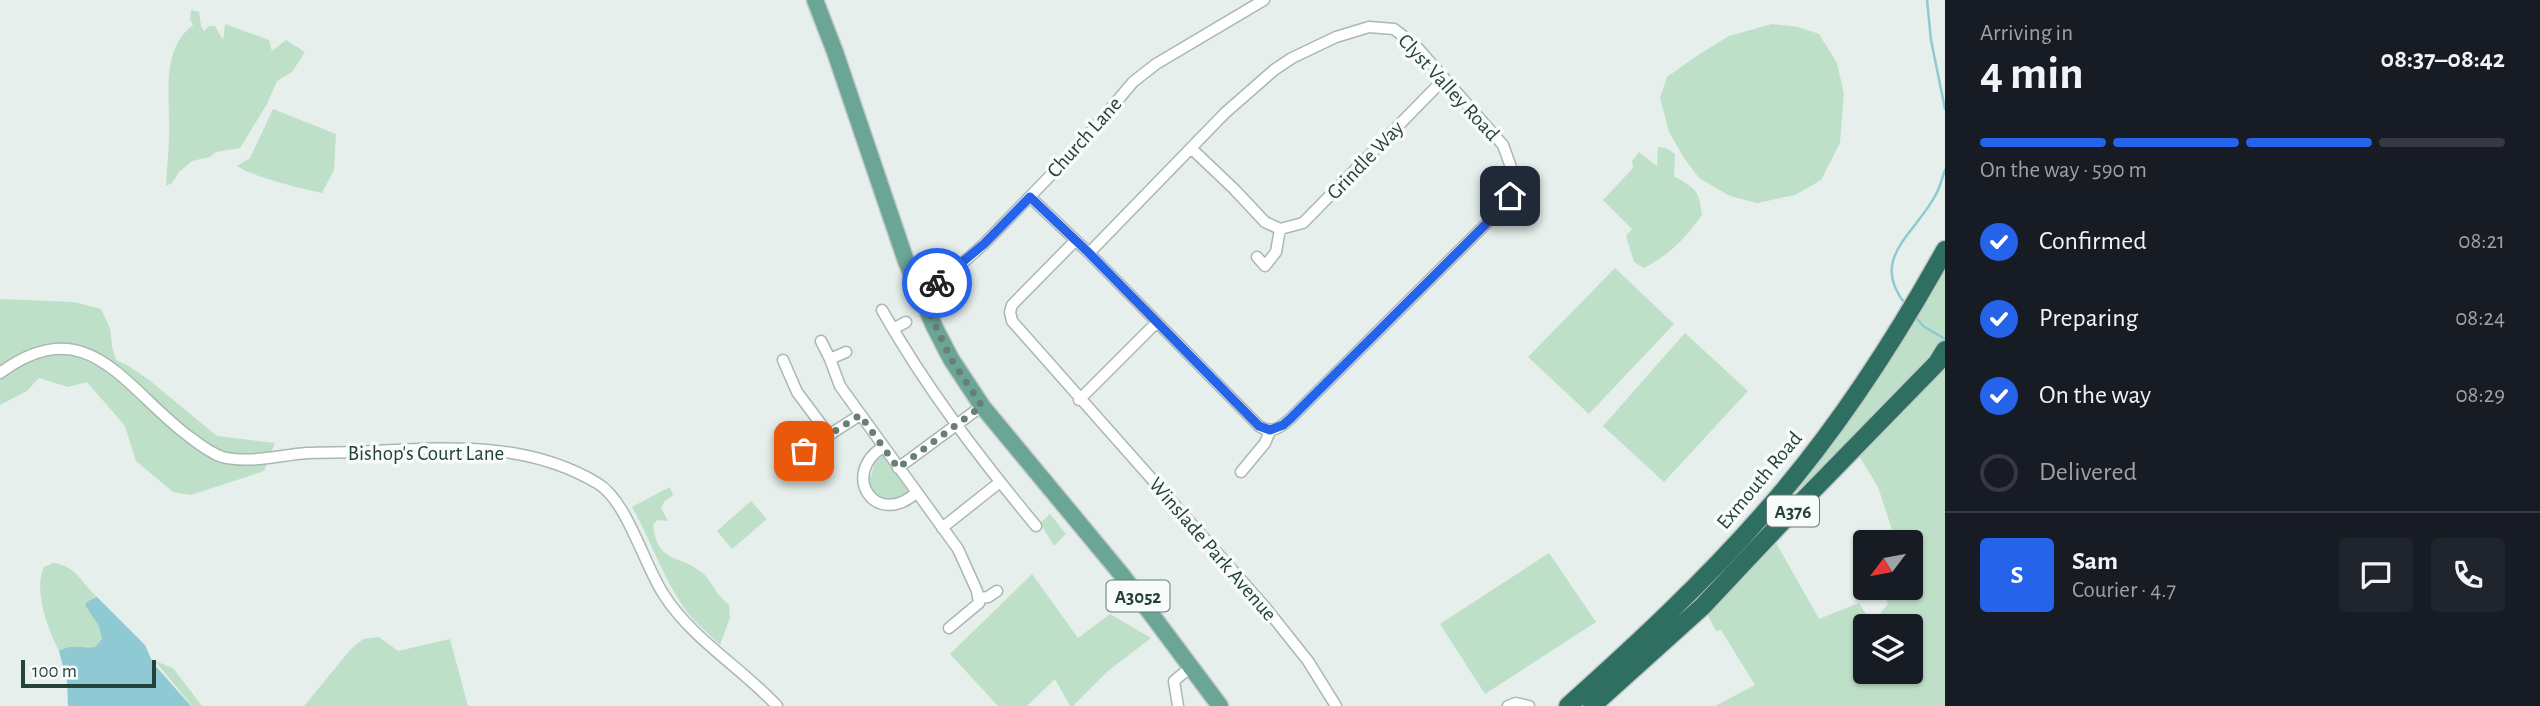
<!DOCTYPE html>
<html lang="en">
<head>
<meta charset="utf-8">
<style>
	body { margin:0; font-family:"Alegreya Sans",sans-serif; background:#20242c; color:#f1f3f6; height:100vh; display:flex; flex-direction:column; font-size:26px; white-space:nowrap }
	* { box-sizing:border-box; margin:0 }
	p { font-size:23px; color:#9ea1a6 }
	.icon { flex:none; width:38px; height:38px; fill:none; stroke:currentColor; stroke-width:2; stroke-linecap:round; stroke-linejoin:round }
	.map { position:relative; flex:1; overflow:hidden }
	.details { display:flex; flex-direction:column; background:#171b24; width:595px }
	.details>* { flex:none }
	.needle { width:46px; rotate:238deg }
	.fabs { position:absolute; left:1853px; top:530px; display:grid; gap:14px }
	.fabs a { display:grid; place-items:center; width:70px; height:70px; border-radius:7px; background:#171b24; box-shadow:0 2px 5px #0004; font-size:35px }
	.scale { position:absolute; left:21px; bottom:18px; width:135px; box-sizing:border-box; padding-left:7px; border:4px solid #24423a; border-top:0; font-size:19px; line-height:24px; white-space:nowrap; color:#24423a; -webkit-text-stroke:5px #f7fbf9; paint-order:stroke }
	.pin { position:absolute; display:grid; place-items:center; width:60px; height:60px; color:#fff; margin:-30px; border-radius:14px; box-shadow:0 4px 10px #0006 }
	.courier { position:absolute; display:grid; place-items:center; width:70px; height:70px; margin:-35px; border:5px solid #2563eb; border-radius:50%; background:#fff; color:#222; box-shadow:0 2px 9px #0007 }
	.overview em { font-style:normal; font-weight:600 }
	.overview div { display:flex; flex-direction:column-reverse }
	.overview { display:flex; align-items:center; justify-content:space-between; height:119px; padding:0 35px }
	h1 { font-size:46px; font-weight:600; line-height:52px }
	.bar { display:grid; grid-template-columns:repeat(4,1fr); gap:10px 7px; align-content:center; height:84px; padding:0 35px }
	.bar i { height:9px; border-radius:5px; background:#363941 }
	.bar .current { background:#2563eb }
	.bar p { grid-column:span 4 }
	.line { display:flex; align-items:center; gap:18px; padding:0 35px; border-top:2px solid #363941 }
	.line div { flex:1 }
	.round { display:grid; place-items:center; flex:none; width:74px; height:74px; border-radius:7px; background:#20242c }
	ol { padding:0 35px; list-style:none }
	li { display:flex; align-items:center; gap:21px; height:77px }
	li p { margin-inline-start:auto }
	li .icon { padding:7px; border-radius:50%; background:#2563eb; color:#fff; stroke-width:4 }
	li:last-child { color:#9ea1a6 }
	li i { width:38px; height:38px; border:4px solid #363941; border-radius:50% }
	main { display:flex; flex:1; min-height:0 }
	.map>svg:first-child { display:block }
	.green { fill:#bfe0c8; fill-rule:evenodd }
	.water { fill:#8ec9d4 }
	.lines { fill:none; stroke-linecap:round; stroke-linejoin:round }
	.stream { stroke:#8ec9d4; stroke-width:2.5 }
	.street-casing { stroke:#a8b8b2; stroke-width:13 }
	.primary-casing { stroke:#c2cac8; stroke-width:19 }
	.highway-casing { stroke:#c2cac8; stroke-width:21 }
	.street { stroke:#fff; stroke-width:10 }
	.primary { stroke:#6aa596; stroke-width:16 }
	.highway { stroke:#2f6f62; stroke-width:18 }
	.done { stroke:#687f78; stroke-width:7; stroke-dasharray:0 12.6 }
	.route { stroke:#2563eb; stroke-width:9 }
	.labels { text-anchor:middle; stroke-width:7; stroke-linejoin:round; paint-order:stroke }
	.shield { fill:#f7fbf9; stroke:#637a73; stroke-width:2 }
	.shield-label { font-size:19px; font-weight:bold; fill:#24423a }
	.street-label { font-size:21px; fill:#24423a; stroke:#f7fbf9 }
</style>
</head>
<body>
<main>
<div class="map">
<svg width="1945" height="706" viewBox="0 0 1945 706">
	<rect width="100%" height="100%" fill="#e6efeb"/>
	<path class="green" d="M 191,10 L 199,12 L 201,26 L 204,31 L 209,26 L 215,26 L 223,40 L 225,24 L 269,40 L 272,51 L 286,40 L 305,52 L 292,72 L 277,81 L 267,104 L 240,148 L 216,152 L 210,157 L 192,161 L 179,172 L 172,183 L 166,186 C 167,165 170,143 169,121 C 169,88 163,48 193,25 L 190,19 Z
		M 1772,24 L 1798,27 L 1819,34 L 1837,63 L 1844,94 L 1840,143 L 1821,180 L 1795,195 L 1757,203 L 1730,196 L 1699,178 L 1684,158 L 1669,132 L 1660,98 L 1667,77 L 1698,55 L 1729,36 Z
		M 273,109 L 336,134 L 334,170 L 322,193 C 300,188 255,178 237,166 L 250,158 Z
		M 1658,147 L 1666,148 L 1675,154 L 1674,176 C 1695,189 1699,189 1702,215 C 1686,238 1669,255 1644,268 L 1634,262 L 1626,236 L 1632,229 L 1603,200 L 1633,168 L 1632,161 L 1639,152 L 1657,166 Z
		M 1945,257 L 1945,339 L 1934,360 L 1697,608 L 1639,648 L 1721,569 Z
		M 1615,268 L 1674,324 L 1589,414 L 1528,357 Z
		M 0,299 L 74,302 L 101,309 L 110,328 L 112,346 L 116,360 L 129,366 L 149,380 L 217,436 L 275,443 L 264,471 L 191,495 L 173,492 L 136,461 L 125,426 L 87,382 L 68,387 L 39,378 L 27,391 L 0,405 Z
		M 1685,333 L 1748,391 L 1664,482 L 1603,426 Z
		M 1945,361 L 1945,706 L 1715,706 L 1755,685 L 1721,630 L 1716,631 L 1705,610 L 1775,541 L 1819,619 L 1859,603 L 1872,623 L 1888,604 L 1882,588 L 1911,588 L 1911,542 L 1896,542 L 1878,487 L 1859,456 ZM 1866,626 L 1911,626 L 1911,672 L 1866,672 Z
		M 882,455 L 910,493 L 889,503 L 872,495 L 865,476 L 871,476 L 876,457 Z
		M 670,487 L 673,495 L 664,502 L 661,508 L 668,521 L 657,520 L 653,525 C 658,564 676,553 700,571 C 711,579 713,589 721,597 C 723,600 727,602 729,605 L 730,618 L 720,645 C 711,636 700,627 692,618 C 665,585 653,544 632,507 Z
		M 751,501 L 767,519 L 732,549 L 717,531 Z
		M 1050,514 L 1066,534 L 1054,546 L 1040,523 Z
		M 1549,553 L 1596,622 L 1485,694 L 1440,624 Z
		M 53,563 C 76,565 81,583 97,597 L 88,601 L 87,609 C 97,617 100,627 102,639 L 95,647 C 81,649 71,643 59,651 C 48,629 33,591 44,567 Z
		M 1032,574 L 1078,638 L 1110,614 L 1151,638 L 1108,671 L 1073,706 L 1070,706 L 1055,679 L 1027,706 L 998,706 L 950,654 Z
		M 379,637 L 398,651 L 450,639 L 468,706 L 304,706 L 351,649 L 363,639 Z
		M 155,661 L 173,668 L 202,706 L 192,706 Z"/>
	<path class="water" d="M 97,597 L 145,645 L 153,663 L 191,706 L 68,706 L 67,682 L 59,651 C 71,643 81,649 95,647 L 102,639 L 99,626 L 85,605 L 88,601 Z"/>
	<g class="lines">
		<path class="stream" d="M 1927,0 L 1931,40 L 1945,109
			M 1906,305 C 1868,259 1915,234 1935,196 C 1940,188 1942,178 1945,170
			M 1914,315 L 1923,326 L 1945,339"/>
		<g class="street-casing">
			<path id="street" d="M 1192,149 L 1234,189 L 1265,222 L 1280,229 L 1303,223 L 1444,79
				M 1030,197 L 1089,253 L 1259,426 C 1271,434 1280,428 1290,419 L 1492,218 L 1509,196 L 1513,185 L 1512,170 L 1503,145 L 1416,46 L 1394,29 L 1369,27 L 1336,37 L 1292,58 L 1274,70 L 1225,113 L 1089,253
				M 1075,241 L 1012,305 L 1010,312 L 1012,321 L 1265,607 L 1308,661 L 1336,706
				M 1257,257 L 1265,266 L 1276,252 L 1280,229
				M 921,295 L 949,275 L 984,244 L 1080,145 L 1133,82 L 1156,64 L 1264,0
				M 882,310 C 926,388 979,457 1036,526
				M 893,329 L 906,322
				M 821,341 L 830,359 L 846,352
				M 830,359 L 840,386 L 958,549 L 977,591 L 979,603 L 949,628
				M 783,360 L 797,392 L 829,435
				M 0,373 C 89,307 126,391 191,438 C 200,445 211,453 222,457 C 249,464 280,455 307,453 C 329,452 352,453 375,451 C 452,447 528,442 597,483 C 627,500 644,565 664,595 C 693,640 741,667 777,706
				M 1079,400 L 1156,323
				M 883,447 C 840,474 875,529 916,493
				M 804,451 L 860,415
				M 898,468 L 982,406
				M 1241,472 L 1265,443 L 1270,431
				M 942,528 L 1000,482
				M 980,598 L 988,597 L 997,591
				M 1178,706 L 1174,681 L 1192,666
				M 1508,706 L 1516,703 L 1529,706"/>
		</g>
		<g class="primary-casing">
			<path id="primary" d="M 815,0 L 835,52 L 906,261 L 934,326 L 951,359 L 982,406 L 1122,575 L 1220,706"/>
		</g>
		<g class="highway-casing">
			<path id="highway" d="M 1568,706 C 1637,644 1704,582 1765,512 C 1835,433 1894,342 1945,250
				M 1592,706 L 1703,606 L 1780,524 L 1937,363 L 1945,350"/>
		</g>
		<use href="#street" class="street"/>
		<use href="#primary" class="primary"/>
		<use href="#highway" class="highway"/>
	</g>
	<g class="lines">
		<path class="done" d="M 804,451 L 860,415 L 898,468 L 982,406 L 951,359 L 921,295 L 937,283"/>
		<path class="route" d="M 937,283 L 984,244 L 1030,197 L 1089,253 L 1259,426 L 1270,430 L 1283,425 L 1290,419 L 1492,218 L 1510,196"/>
	</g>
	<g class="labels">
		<g class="shield">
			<rect x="1767" y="495.5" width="52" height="31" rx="5"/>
			<rect x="1106.5" y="580.5" width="63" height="31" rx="5"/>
		</g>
		<g class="shield-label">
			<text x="1793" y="518">A376</text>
			<text x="1138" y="603">A3052</text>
		</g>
		<g class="street-label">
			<text transform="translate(1449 87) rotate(47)" y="7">Clyst Valley Road</text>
			<text transform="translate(1084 137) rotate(-48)" y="7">Church Lane</text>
			<text transform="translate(1365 160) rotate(-46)" y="7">Grindle Way</text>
			<text x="426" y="460">Bishop's Court Lane</text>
			<text transform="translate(1759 480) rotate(-50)" y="7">Exmouth Road</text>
			<text transform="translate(1213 549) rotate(49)" y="7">Winslade Park Avenue</text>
		</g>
	</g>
</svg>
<div class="fabs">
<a><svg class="needle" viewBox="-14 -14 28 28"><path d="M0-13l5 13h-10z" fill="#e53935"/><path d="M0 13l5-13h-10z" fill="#9ea1a6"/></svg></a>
<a><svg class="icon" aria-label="layers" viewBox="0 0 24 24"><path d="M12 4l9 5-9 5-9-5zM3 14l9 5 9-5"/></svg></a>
</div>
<div class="scale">100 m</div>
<div class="pin" style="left:804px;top:451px;background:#ea580c"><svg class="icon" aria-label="bag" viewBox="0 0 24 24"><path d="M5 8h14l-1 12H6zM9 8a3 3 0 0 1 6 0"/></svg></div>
<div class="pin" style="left:1510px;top:196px;background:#1f2937"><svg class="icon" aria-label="home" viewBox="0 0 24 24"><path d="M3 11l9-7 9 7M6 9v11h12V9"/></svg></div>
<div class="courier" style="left:937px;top:283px"><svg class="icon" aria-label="bike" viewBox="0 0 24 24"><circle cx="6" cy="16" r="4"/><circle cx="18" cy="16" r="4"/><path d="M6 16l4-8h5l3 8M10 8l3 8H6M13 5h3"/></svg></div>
</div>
<section class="details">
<div class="overview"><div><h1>4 min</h1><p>Arriving in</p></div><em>08:37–08:42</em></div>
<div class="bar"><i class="current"></i><i class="current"></i><i class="current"></i><i></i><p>On the way · 590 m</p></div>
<ol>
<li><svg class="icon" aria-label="check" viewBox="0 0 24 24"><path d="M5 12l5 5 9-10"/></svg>Confirmed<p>08:21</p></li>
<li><svg class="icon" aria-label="check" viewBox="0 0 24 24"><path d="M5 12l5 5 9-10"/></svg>Preparing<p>08:24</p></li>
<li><svg class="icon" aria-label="check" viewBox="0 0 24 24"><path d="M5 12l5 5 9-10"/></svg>On the way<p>08:29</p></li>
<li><i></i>Delivered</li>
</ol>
<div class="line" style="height:126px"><b class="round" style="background:#2563eb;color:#fff">S</b><div><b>Sam</b><p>Courier · 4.7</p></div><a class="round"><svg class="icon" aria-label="chat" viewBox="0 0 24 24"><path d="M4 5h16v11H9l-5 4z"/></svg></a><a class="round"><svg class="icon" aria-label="phone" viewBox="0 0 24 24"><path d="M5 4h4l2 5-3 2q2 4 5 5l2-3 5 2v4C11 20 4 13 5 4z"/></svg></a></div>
</section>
</main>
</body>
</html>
